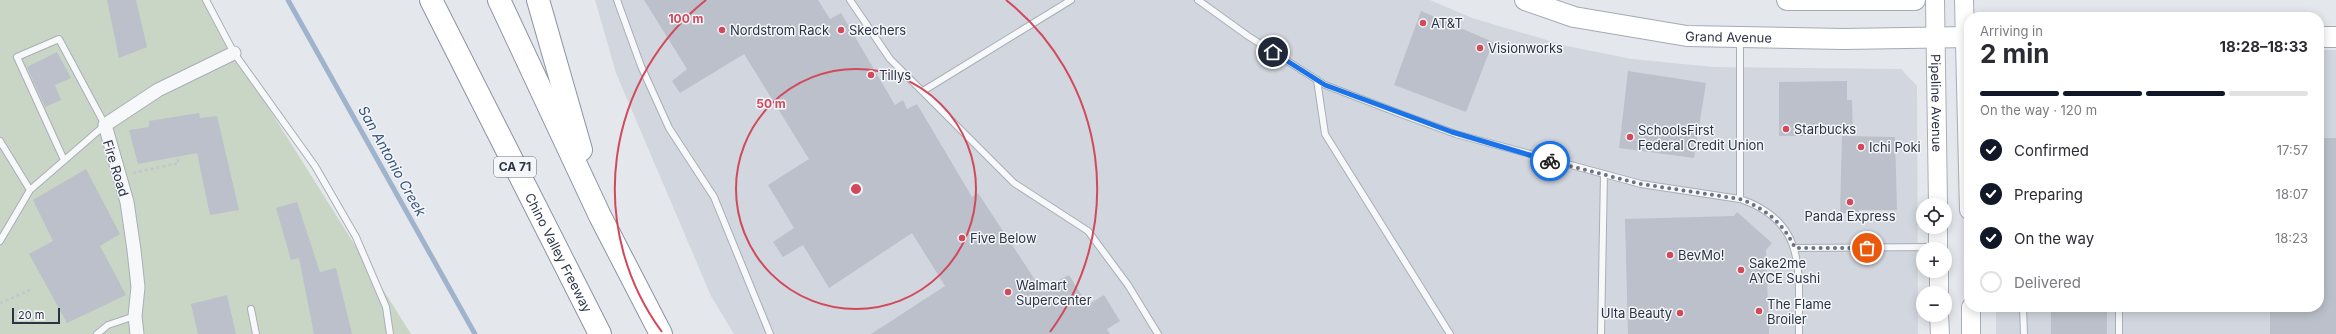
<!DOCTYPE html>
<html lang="en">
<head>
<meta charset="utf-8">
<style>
	body { margin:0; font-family:Inter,sans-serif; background:#f7f7f7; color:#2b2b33; height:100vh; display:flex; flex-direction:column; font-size:15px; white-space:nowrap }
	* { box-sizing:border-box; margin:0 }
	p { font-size:13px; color:#7c7c81 }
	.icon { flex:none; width:22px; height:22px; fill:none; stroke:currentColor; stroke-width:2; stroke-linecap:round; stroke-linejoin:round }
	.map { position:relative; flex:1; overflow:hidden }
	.sheet { position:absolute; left:1964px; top:12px; width:360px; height:300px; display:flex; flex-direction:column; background:#fff; border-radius:16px; box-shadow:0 2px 10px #0003 }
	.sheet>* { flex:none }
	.controls { position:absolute; left:1916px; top:198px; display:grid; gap:8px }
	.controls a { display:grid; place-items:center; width:36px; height:36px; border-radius:50%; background:#fff; box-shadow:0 2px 10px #0003; font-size:20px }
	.scale { position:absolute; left:12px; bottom:10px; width:48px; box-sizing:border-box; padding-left:4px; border:2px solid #2b3445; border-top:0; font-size:11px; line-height:14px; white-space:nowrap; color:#2b3445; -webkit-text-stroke:3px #f4f6f9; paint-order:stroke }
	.pin { position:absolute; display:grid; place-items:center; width:34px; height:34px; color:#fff; margin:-17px; border:2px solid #fff; border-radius:50%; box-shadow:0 1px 4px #0007 }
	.courier { position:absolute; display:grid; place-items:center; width:40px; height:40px; margin:-20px; border:3px solid #1a73e8; border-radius:50%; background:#fff; color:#222; box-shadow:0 1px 5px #0007 }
	.summary em { font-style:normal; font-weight:700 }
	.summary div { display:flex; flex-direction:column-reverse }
	.summary { display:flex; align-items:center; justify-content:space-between; height:68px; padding:0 16px }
	h1 { font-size:26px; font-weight:700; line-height:30px }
	.bar { display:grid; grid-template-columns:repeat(4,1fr); gap:6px 4px; align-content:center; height:48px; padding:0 16px }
	.bar i { height:5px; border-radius:3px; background:#e1e1e2 }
	.bar .on { background:#111827 }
	.bar p { grid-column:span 4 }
	ol { padding:0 16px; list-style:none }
	li { display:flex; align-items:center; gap:12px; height:44px }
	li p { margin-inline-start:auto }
	li .icon { padding:4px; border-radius:50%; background:#111827; color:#fff; stroke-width:4 }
	li:last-child { color:#7c7c81 }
	li i { width:22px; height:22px; border:2px solid #e1e1e2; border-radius:50% }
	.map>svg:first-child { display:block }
	.built { fill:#d2d6de }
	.green { fill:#c9d6c5 }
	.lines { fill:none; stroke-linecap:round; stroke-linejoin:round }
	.stream { stroke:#9fb4cc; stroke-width:5 }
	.building { fill:#bbc0ca }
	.service-casing { stroke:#a9aeb7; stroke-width:8 }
	.minor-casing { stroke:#a9aeb7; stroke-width:15 }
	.secondary-casing { stroke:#a9aeb7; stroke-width:20 }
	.primary-casing { stroke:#a3abb8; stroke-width:22 }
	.motorway-casing { stroke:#8b94a3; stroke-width:24 }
	.path { stroke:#c2c5cb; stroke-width:2.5; stroke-dasharray:3 3; stroke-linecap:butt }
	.service { stroke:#f7f8fa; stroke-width:6 }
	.minor { stroke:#f7f8fa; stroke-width:13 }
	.secondary { stroke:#fff; stroke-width:18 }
	.primary { stroke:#fff; stroke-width:20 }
	.motorway { stroke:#fff; stroke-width:22 }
	.done { stroke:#6c737f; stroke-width:4; stroke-dasharray:0 7.2 }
	.route { stroke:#1a73e8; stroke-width:5 }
	.ring { fill:none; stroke:#d1495b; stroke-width:2 }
	.poi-dot { fill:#d1495b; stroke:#f4f6f9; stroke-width:1.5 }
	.labels { text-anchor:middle; stroke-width:3; stroke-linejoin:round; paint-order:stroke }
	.shield { fill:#f4f6f9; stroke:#676e7b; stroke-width:1 }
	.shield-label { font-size:12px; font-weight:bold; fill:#2b3445 }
	.poi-label { font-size:13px; fill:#2b3445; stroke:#f4f6f9; text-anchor:start }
	.street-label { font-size:13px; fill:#2b3445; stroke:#f4f6f9 }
	.water-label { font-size:14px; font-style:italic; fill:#34527a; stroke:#f4f6f9 }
	.centre { fill:#d1495b; stroke:#f4f6f9; stroke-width:2 }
	.ring-label { font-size:12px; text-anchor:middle; font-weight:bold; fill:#d1495b; stroke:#f4f6f9; stroke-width:3; stroke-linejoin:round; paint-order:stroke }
</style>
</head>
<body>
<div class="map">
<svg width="2336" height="334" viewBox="0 0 2336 334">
	<rect width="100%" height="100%" fill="#e4e7ec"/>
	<path class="built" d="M 595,0 L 1430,0 L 1472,18 L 1567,46 L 1632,59 L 1713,67 L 1901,69 L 1917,86 L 1918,334 L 734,334 L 711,296 L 616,73 Z
		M 2319,50 L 2336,50 L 2336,334 L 1996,334 L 1996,307 L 2319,307 Z"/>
	<path class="green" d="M 0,0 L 206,0 L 234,53 L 411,334 L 0,334 Z"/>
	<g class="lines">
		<path class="stream" d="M 288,0 L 475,334"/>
	</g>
	<path class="building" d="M 107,0 L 136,0 L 147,47 L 119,58 Z
		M 644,0 L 818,0 L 830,19 L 841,13 L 895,105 L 903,100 L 907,109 L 917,104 L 972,197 L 978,193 L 1041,289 L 1069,275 L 1088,305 L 1104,295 L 1120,321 L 1107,329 L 1110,334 L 871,334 L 945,286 L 912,233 L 829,288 L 803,245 L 783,257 L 773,242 L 794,228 L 768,185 L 809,159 L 744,54 L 680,93 L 672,81 L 687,69 Z
		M 1421,11 L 1493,42 L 1466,112 L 1394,85 Z
		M 57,52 L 71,78 L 55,85 L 61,100 L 45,107 L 27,67 Z
		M 1628,71 L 1706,83 L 1694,158 L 1619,148 Z
		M 1847,81 L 1847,100 L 1852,100 L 1853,135 L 1779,136 L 1779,82 Z
		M 199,113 L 200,118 L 217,116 L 239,210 L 210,215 L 197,153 L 138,164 L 129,130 L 149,127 L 149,121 Z
		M 1842,136 L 1895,137 L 1897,210 L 1859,210 L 1859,213 L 1840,213 Z
		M 2319,138 L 2336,138 L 2336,334 L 2270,334 L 2270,307 L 2319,307 Z
		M 86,169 L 120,234 L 100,246 L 126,295 L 67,323 L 29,254 L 53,241 L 33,200 Z
		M 297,202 L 320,272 L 336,268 L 352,334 L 314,334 L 299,258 L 291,260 L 276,208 Z
		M 1737,212 L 1772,243 L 1766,250 L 1769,334 L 1628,334 L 1625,219 L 1734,216 Z
		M 227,295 L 236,334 L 198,334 L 191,304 Z
		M 2051,307 L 2107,307 L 2107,334 L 2051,334 Z"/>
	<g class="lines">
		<g class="service-casing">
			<path id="service" d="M 206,0 L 234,53 L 315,166 L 356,237 L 386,307 L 390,334
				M 617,0 L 641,66 L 669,128 L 714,197 L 770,334
				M 850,0 L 890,59 L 1014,183 L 1088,231 L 1128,285 L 1158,334
				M 1198,0 L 1248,36 L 1325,85 L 1401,114 L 1456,134 L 1641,184 L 1740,199 C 1809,222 1798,274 1799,334
				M 1317,80 L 1325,134 L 1450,334
				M 923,91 L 1071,0
				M 0,141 L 30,190 L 105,125 L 59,39 L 17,57 L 64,160
				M 1740,199 L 1740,40
				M 0,241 L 30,190
				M 1795,248 L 1937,247
				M 2023,307 L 2024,334
				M 2119,307 L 2119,334
				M 251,309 L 256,334
				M 97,334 L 108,325 L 135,316
				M 1601,334 L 1604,174"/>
		</g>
		<g class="minor-casing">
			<path id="minor" d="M 137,334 L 135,316 L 138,287 L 134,250 L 127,202 L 105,125 L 158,90 L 234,53"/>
		</g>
		<g class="secondary-casing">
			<g id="secondary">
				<path id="s1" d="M 1935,0 L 1938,205"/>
				<path d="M 1964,0 L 1969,210"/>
				<path d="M 1938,227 L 1938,249"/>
				<path d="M 1939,271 L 1939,293"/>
				<path d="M 1971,307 L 1971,334"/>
				<path d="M 1939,315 L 1940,334"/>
			</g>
		</g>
		<g class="primary-casing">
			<g id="primary">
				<path id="s2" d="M 1525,0 L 1574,17 L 1687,36 L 1843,39 L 1969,37"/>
				<path d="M 1787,0 L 1915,0"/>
				<path d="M 2319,37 L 2336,37"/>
			</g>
		</g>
		<g class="motorway-casing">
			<g id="motorway">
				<path id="s3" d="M 431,0 L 600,334"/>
				<path d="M 499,0 L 600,216 L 661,334"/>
				<path d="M 538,0 L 581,150"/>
			</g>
		</g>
		<path class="path" d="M 133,173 L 179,163 L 177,157
			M 0,303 L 30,290"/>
		<use href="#service" class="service"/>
		<use href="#minor" class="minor"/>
		<use href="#secondary" class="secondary"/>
		<use href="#primary" class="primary"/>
		<use href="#motorway" class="motorway"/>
	</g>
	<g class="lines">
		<path class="done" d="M 1550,161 L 1641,184 L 1740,199 C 1765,208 1784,224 1795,248 L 1867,248"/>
		<path class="route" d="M 1273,52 L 1325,85 L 1452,132 L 1550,161"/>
	</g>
	<g class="ring">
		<circle cx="856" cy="189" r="120"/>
		<path d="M662 332A241 241 0 0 1 706 0M1006 0A241 241 0 0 1 1050 332"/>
	</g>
	<g class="poi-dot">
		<circle cx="1423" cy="23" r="4"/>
		<circle cx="722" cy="30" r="4"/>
		<circle cx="841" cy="30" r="4"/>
		<circle cx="1480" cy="48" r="4"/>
		<circle cx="871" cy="75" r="4"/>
		<circle cx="1786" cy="129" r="4"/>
		<circle cx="1630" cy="137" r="4"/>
		<circle cx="1861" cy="147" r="4"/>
		<circle cx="1850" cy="202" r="4"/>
		<circle cx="962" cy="238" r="4"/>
		<circle cx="1670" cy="255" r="4"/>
		<circle cx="1741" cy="270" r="4"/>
		<circle cx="1008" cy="292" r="4"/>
		<circle cx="1759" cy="311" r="4"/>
		<circle cx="1680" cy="313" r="4"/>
	</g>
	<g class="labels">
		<rect class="shield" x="494" y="157" width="42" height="20" rx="3"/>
		<g class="shield-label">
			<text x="515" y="171">CA 71</text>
		</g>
		<g class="poi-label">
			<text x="1431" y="28">AT&amp;T</text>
			<text x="730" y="35">Nordstrom Rack</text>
			<text x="849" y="35">Skechers</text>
			<text x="1488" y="53">Visionworks</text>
			<text x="879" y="80">Tillys</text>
			<text x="1794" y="134">Starbucks</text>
			<text x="1638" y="135">SchoolsFirst<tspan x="1638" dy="15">Federal Credit Union</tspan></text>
			<text x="1869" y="152">Ichi Poki</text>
			<text x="1850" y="221" text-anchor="middle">Panda Express</text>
			<text x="970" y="243">Five Below</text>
			<text x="1678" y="260">BevMo!</text>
			<text x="1749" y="268">Sake2me<tspan x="1749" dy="15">AYCE Sushi</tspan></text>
			<text x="1016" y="290">Walmart<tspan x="1016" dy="15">Supercenter</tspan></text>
			<text x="1767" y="309">The Flame<tspan x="1767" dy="15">Broiler</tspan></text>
			<text x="1672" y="318" text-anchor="end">Ulta Beauty</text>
		</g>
		<g class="street-label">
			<text dy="5" stroke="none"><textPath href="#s2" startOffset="208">Grand Avenue</textPath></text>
			<text dy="5" stroke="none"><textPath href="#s1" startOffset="103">Pipeline Avenue</textPath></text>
			<text transform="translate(116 168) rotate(73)" y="5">Fire Road</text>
			<text dy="5" stroke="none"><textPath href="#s3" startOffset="283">Chino Valley Freeway</textPath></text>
		</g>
		<g class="water-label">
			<text transform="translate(392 161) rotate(61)" y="5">San Antonio Creek</text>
		</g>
	</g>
	<circle cx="856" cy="189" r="6" class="centre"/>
	<g class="ring-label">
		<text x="686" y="23">100 m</text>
		<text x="771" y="108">50 m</text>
	</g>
</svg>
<div class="controls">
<a><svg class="icon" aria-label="locate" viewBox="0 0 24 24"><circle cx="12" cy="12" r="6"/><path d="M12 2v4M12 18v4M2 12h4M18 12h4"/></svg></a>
<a>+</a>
<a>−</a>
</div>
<div class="scale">20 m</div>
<div class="pin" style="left:1867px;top:248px;background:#ea580c"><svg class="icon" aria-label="bag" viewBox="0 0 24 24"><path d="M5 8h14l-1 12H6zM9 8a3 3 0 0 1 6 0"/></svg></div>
<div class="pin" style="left:1273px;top:52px;background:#1f2937"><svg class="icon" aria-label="home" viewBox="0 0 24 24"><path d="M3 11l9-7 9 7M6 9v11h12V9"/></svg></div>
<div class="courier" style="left:1550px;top:161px"><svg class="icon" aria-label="bike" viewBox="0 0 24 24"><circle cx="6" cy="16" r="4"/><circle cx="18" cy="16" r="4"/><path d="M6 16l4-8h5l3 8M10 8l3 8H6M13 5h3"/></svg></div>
<section class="sheet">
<div class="summary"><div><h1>2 min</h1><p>Arriving in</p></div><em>18:28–18:33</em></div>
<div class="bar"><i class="on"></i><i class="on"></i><i class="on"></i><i></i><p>On the way · 120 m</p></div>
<ol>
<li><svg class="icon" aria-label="check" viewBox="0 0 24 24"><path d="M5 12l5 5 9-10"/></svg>Confirmed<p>17:57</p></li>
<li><svg class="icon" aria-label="check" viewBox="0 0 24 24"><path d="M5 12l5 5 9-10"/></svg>Preparing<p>18:07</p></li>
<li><svg class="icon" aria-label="check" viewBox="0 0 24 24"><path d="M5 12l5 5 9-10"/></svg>On the way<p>18:23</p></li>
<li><i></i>Delivered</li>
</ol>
</section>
</div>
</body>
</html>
